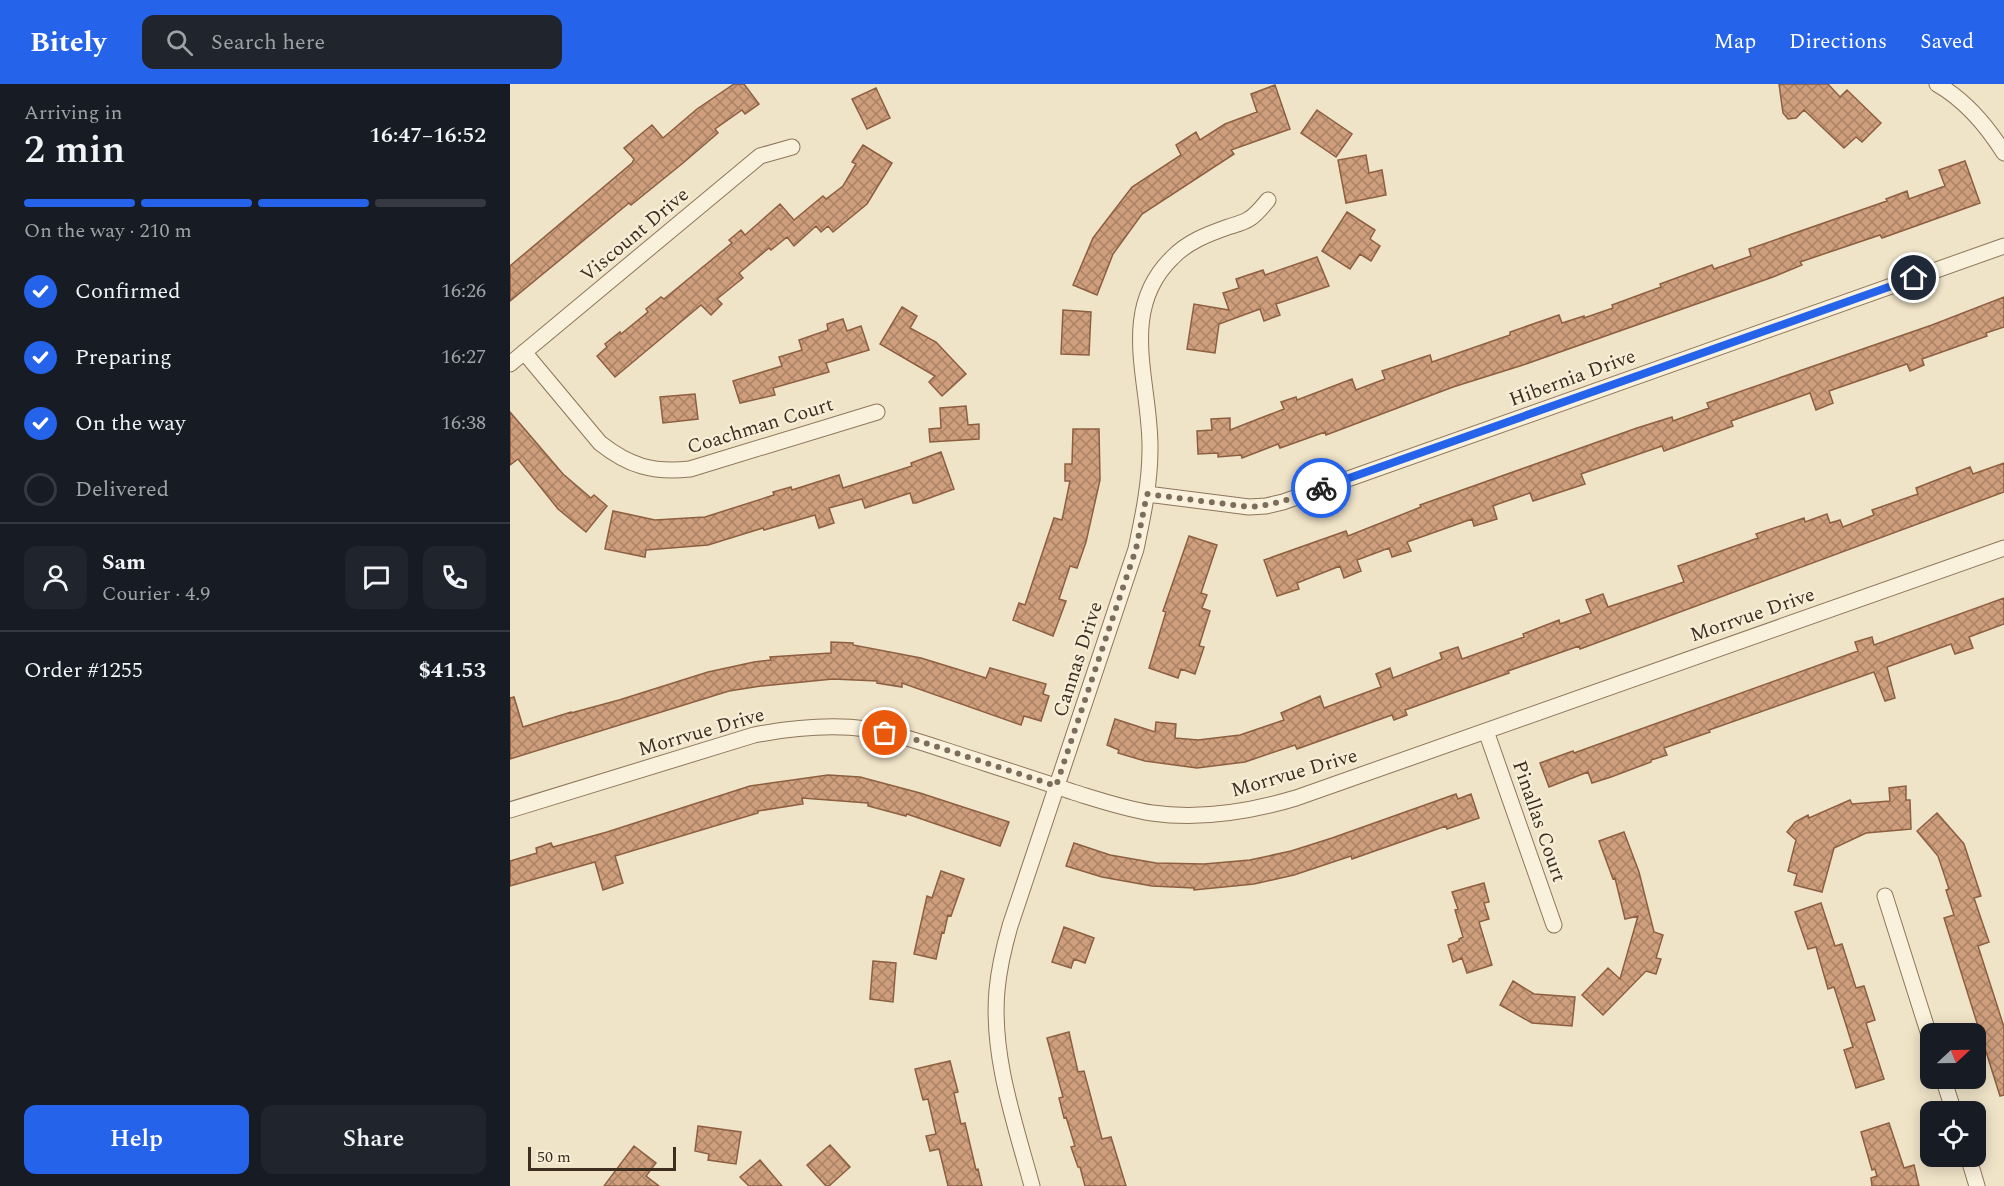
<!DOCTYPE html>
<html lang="en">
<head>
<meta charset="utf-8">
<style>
	body { margin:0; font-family:Spectral,serif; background:#20242c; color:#f1f3f6; height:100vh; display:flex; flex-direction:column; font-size:22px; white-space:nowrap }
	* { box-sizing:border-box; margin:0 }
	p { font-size:20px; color:#9ea1a6 }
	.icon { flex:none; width:33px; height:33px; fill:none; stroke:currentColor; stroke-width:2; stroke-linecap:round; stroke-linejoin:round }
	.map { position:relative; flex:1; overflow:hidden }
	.side { display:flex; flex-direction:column; background:#171b24; width:510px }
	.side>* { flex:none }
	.needle { width:39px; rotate:68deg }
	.fabs { position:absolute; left:1410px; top:939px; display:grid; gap:12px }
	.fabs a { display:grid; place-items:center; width:66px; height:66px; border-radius:12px; background:#171b24; box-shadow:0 3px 15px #0003; font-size:30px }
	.scale { position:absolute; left:18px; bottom:15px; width:148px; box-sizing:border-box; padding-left:6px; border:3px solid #3d2e20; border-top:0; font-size:16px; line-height:21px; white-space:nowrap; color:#3d2e20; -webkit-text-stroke:4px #f7eed8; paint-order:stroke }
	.pin { position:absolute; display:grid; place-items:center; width:51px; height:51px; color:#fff; margin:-26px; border:3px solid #fff; border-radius:50%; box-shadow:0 2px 6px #0007 }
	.courier { position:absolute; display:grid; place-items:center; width:60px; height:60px; margin:-30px; border:4px solid #2563eb; border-radius:50%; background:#fff; color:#222; box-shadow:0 2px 8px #0007 }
	.head em { font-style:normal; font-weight:600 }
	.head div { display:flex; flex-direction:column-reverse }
	.head { display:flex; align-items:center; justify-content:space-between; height:102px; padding:0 24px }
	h1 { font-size:39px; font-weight:600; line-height:45px }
	.bar { display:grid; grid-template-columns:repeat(4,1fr); gap:9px 6px; align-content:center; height:72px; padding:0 24px }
	.bar i { height:8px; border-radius:4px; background:#363941 }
	.bar .on { background:#2563eb }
	.bar p { grid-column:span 4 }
	.line { display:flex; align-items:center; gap:15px; padding:0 24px; border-top:2px solid #363941 }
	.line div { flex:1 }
	.round { display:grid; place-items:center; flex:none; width:63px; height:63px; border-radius:12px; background:#20242c }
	ol { padding:0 24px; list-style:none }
	li { display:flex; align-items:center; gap:18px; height:66px }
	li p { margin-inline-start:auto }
	li .icon { padding:6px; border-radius:50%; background:#2563eb; color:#fff; stroke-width:4 }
	li:last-child { color:#9ea1a6 }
	li i { width:33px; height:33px; border:3px solid #363941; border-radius:50% }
	.action { display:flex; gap:12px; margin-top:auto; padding:12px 24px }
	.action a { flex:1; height:69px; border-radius:12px; background:#2563eb; color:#fff; font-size:24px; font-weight:600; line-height:69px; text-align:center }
	.action a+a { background:#20242c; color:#f1f3f6 }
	header { display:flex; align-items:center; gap:36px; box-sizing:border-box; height:84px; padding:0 30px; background:#2563eb; color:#fff }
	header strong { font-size:28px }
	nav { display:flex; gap:33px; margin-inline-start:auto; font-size:21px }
	.search { width:420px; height:54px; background:#20242c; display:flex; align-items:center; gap:15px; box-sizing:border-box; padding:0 21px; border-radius:12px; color:#9ea1a6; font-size:22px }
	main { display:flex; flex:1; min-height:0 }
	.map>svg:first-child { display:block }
	.building { fill:url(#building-cross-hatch); stroke:#8d5f41; stroke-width:1.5 }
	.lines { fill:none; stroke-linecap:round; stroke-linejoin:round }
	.minor-casing { stroke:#8d765c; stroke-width:17 }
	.minor { stroke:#faf1dc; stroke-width:15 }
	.done { stroke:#7c6e5b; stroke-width:6; stroke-dasharray:0 10.8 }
	.route { stroke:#2563eb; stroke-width:8 }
	.labels { text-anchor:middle; stroke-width:4.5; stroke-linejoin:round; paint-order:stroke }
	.street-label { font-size:20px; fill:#3d2e20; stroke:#f7eed8 }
</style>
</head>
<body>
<header>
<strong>Bitely</strong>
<div class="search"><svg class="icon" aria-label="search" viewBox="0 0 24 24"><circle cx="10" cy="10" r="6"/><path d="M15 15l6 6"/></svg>Search here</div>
<nav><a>Map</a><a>Directions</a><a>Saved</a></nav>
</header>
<main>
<section class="side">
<div class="head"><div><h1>2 min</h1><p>Arriving in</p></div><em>16:47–16:52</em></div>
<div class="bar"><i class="on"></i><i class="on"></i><i class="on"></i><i></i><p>On the way · 210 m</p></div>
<ol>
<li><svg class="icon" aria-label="check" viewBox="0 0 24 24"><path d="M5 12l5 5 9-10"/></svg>Confirmed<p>16:26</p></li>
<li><svg class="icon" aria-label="check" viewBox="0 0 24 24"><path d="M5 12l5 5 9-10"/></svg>Preparing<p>16:27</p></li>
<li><svg class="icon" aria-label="check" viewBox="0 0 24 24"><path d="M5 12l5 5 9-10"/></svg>On the way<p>16:38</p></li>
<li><i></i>Delivered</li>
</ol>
<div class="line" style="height:108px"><a class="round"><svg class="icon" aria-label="person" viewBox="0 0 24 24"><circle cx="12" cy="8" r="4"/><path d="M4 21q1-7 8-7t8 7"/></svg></a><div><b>Sam</b><p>Courier · 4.9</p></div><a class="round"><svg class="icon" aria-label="chat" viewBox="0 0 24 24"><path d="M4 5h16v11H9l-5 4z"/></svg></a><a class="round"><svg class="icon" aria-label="phone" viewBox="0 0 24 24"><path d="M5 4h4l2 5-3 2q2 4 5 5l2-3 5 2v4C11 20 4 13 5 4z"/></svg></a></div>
<div class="line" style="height:78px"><div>Order #1255</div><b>$41.53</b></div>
<div class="action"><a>Help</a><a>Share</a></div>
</section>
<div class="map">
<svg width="1494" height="1102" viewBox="0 0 1494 1102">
	<defs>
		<pattern id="building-cross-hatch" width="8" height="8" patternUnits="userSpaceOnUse" patternTransform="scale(1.5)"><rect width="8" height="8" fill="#cf9f7d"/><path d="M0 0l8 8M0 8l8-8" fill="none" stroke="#a98266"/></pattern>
	</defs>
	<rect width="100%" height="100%" fill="#f0e4c8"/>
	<path class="building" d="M 224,0 L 234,0 L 249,20 L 235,30 L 232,26 L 205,45 L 208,49 L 173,79 L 121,121 L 119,119 L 0,217 L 0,182 L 122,79 L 124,75 L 114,64 L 142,41 L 153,54 L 187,25 Z
		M 1269,0 L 1318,0 L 1330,13 L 1337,6 L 1371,39 L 1352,58 L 1346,53 L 1334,64 L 1294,26 L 1286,34 L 1278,35 L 1273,29 Z
		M 765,1 L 780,45 L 721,66 L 724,70 L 632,130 L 603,170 L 587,211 L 563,201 L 583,154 L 622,103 L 671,71 L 666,61 L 686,48 L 690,56 L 715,40 L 747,28 L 741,10 Z
		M 366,4 L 380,34 L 357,45 L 342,15 Z
		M 807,26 L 842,50 L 826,73 L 791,49 Z
		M 353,61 L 382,79 L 357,120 L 323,148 L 318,142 L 311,148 L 306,142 L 284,162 L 277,153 L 261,166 L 259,164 L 229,189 L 233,194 L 207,215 L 212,220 L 201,231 L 191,221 L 105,293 L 87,272 L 97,263 L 95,260 L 110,248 L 111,250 L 138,228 L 136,225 L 151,213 L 154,215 L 222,159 L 219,156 L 231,146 L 235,151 L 270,120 L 284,136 L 313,112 L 316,115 L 333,102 L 346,80 L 342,78 Z
		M 856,71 L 859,89 L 872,86 L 876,111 L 836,119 L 828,76 Z
		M 1455,77 L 1470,119 L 1372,154 L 1370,151 L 1290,178 L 1292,181 L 1263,193 L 1013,281 L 943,303 L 816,351 L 815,348 L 770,364 L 768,360 L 732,374 L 731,371 L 708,373 L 708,369 L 688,370 L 687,347 L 702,346 L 701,335 L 720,334 L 720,346 L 774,325 L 771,318 L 786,313 L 787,316 L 842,295 L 846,306 L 875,295 L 872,287 L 920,271 L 922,278 L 1000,251 L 1000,248 L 1049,231 L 1052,239 L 1074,232 L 1074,234 L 1103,224 L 1102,221 L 1151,203 L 1150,200 L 1202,181 L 1204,185 L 1241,172 L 1239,165 L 1377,117 L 1376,115 L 1397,107 L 1399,115 L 1435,102 L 1429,86 Z
		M 837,128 L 865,146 L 860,155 L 870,162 L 861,177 L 850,170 L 840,185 L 812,167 Z
		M 807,173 L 819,202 L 766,220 L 770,231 L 754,237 L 750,225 L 709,240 L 705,269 L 677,265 L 684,220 L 719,226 L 713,209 L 729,204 L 726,195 L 753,186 L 755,191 Z
		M 1494,213 L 1494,243 L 1476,249 L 1477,252 L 1412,275 L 1414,281 L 1400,287 L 1397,280 L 1319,307 L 1323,319 L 1306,326 L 1300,309 L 1221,337 L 1223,342 L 1154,367 L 1152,362 L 1071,390 L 1075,400 L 1023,417 L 1020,409 L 988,420 L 983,422 L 987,435 L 964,442 L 962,435 L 897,458 L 901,467 L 882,473 L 879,464 L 847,476 L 851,487 L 834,494 L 830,482 L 787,499 L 789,505 L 767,512 L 754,476 L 836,447 L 838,452 L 911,423 L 910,421 L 1127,344 L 1162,333 L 1163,337 L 1199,324 L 1197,319 L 1422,241 Z
		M 392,223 L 407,232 L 400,244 L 426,258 L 456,290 L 432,312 L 419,298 L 425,292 L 370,260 Z
		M 553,226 L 581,228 L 579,271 L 551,270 Z
		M 333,235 L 337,247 L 351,242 L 359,266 L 316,279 L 319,288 L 263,304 L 265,311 L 230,319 L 223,297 L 272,282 L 269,273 L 292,266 L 289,256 L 318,246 L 317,240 Z
		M 185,310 L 188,335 L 153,339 L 150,313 Z
		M 456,322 L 458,341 L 469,340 L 469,355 L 420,358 L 419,345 L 431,344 L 430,324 Z
		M 0,328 L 53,390 L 81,414 L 84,411 L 97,422 L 76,448 L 48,425 L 8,375 L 0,381 Z
		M 563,345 L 589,345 L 590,396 L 576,458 L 567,484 L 560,482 L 549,515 L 556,517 L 543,552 L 503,536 L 509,519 L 515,521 L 544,434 L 552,436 L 560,397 L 555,397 L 555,380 L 562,380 Z
		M 431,368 L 444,405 L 406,419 L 403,419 L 400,409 L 355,424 L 352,415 L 319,424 L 324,439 L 309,444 L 305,431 L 254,446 L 253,444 L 198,461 L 136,466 L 135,473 L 95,465 L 103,427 L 145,436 L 195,433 L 264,411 L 263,408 L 281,403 L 282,406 L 329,391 L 333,404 L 402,382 L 401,379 Z
		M 1494,379 L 1494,408 L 1070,565 L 1069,562 L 998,587 L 999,589 L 895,626 L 897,631 L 884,636 L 882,631 L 787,665 L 785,661 L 735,678 L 687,684 L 635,677 L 608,669 L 609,666 L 597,661 L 605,635 L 645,648 L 646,638 L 666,640 L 665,654 L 688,656 L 730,651 L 774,636 L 771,629 L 810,612 L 814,624 L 871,603 L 866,590 L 880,584 L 883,594 L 932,575 L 930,569 L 948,563 L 952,575 L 1014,553 L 1013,550 L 1049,536 L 1050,540 L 1081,529 L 1076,516 L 1093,510 L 1098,523 L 1174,498 L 1168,482 L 1248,454 L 1246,450 L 1294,434 L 1295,438 L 1317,430 L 1320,439 L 1330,436 L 1333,443 L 1364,431 L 1362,426 L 1408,410 L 1406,404 L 1460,383 L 1463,390 Z
		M 679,452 L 707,461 L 691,509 L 697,511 L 692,524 L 700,527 L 689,562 L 694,563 L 685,590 L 671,585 L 668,594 L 639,584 L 656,528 L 653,527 Z
		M 1494,514 L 1494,540 L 1459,553 L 1463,564 L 1445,570 L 1441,560 L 1377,583 L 1385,614 L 1375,617 L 1364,588 L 1199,646 L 1200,648 L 1154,664 L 1157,671 L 1141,676 L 1141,678 L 1101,693 L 1082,699 L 1078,688 L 1039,703 L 1030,679 L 1063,667 L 1064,669 L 1348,567 L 1345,558 L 1362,553 L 1364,561 Z
		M 321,558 L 343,559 L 343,561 L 411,574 L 476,594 L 480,584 L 536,600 L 533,610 L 539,612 L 531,637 L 514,632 L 511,641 L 392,599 L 392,603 L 367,599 L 367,597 L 323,595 L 251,602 L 219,607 L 0,675 L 0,614 L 4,613 L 13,643 L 61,628 L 61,629 L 109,616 L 198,588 L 244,578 L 261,576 L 260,573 L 321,569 Z
		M 318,691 L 350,693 L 410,709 L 499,738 L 490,762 L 397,730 L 396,732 L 358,722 L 358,719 L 292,714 L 293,720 L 248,727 L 248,729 L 105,772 L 113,799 L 93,806 L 85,778 L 0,802 L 0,777 L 27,769 L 26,764 L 41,759 L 43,763 L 97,748 L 240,702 Z
		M 1396,702 L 1396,716 L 1400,716 L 1401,745 L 1356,749 L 1324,764 L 1312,808 L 1284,801 L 1287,790 L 1278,787 L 1286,756 L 1277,748 L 1285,738 L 1298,731 L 1299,734 L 1340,716 L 1342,720 L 1380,717 L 1379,704 Z
		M 946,710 L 948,715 L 961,710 L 969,734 L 937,745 L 936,742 L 842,775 L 841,772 L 784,791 L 744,800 L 684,806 L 684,804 L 642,802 L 592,793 L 556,782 L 564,759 L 600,771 L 646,779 L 694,780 L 740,776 L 781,767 L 822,754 Z
		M 1427,729 L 1454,760 L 1471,812 L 1464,814 L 1479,858 L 1468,862 L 1494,943 L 1494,1011 L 1490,1012 L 1434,834 L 1444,831 L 1436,806 L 1439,805 L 1428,772 L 1407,747 Z
		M 1114,748 L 1129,788 L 1144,848 L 1153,851 L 1146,874 L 1151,875 L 1146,890 L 1136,887 L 1093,931 L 1072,911 L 1098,884 L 1110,895 L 1128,832 L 1115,835 L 1105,794 L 1103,795 L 1089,757 Z
		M 431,787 L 454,795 L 441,832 L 438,831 L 434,849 L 432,848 L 426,875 L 404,870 L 417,812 L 422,814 Z
		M 974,799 L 979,818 L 974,819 L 979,835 L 969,838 L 982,881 L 957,889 L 952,874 L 943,878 L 938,861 L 949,857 L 949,855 L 953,853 L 945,826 L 948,825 L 942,808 Z
		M 1311,819 L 1325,862 L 1332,860 L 1346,904 L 1354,902 L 1365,936 L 1356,939 L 1374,995 L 1346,1004 L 1334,966 L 1343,963 L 1324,903 L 1318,905 L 1306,863 L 1298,865 L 1285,828 Z
		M 554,843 L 584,854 L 575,879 L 564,875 L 561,884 L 542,878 Z
		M 363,877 L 386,879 L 383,918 L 360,915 Z
		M 1003,897 L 1024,910 L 1065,913 L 1062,942 L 1022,939 L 990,921 Z
		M 559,948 L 568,988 L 574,987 L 592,1055 L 601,1053 L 616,1102 L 575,1102 L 570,1083 L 568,1083 L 561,1063 L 565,1062 L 556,1033 L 554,1034 L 549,1014 L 553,1013 L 537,954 Z
		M 440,977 L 448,1008 L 444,1009 L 451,1040 L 455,1039 L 466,1086 L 468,1085 L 472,1102 L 438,1102 L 429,1065 L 420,1067 L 416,1052 L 426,1050 L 418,1015 L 413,1016 L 405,985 Z
		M 1379,1039 L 1394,1084 L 1404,1081 L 1409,1102 L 1362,1102 L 1361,1094 L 1367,1092 L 1365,1085 L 1362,1086 L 1351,1048 Z
		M 188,1042 L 231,1048 L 226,1080 L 198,1076 L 199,1070 L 185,1067 Z
		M 320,1061 L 340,1083 L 319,1102 L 316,1102 L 297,1081 Z
		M 124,1062 L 146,1079 L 136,1092 L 149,1102 L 94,1102 Z
		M 250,1076 L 272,1102 L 239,1102 L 230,1093 Z"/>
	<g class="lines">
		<g class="minor-casing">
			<path id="minor" d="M 1427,0 C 1455,16 1477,42 1494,69
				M 14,268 L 90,359 C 119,382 143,389 180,385 L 367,328
				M 0,280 L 250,72 L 282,63
				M 637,410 L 739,423 L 756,422 L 773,418 L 1494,162
				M 976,647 L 1044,841
				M 0,726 L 244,651 C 281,644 319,640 357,645 C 389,650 419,661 450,671 C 487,683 525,695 563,708 C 589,716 615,725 642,729 C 691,736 739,728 786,714 L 1494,464
				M 1375,812 L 1420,954
				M 1433,994 L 1444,1028
				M 1458,1072 L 1467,1102
				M 522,1102 C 505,1039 481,972 487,906 C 489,884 494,863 500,842 L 626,465 C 633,432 640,399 640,365 C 641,299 607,228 662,174 C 677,158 698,150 718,143 C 724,141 733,139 739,135 C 746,131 753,122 758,116"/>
		</g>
		<use href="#minor" class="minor"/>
	</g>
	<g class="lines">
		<path class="done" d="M 375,649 L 394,652 L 546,702 L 626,465 L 637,410 L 739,423 C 765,421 787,413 811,404"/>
		<path class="route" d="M 811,404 L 1404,194"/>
	</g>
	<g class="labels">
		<g class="street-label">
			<text transform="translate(124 150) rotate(-40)" y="7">Viscount Drive</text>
			<text transform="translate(1062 293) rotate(-20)" y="7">Hibernia Drive</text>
			<text transform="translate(250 341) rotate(-17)" y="7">Coachman Court</text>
			<text transform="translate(1242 530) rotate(-19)" y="7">Morrvue Drive</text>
			<text transform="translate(567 575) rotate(-72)" y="7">Cannas Drive</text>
			<text transform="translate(191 647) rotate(-16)" y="7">Morrvue Drive</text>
			<text transform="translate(784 688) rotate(-16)" y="7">Morrvue Drive</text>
			<text transform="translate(1030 737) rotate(71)" y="7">Pinallas Court</text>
		</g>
	</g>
</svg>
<div class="fabs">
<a><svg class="needle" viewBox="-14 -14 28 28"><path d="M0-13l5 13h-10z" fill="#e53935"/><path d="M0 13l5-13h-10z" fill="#9ea1a6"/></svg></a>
<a><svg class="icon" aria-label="locate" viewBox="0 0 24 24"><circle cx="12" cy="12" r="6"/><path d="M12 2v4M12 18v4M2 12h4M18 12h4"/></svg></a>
</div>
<div class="scale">50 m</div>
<div class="pin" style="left:375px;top:649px;background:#ea580c"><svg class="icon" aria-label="bag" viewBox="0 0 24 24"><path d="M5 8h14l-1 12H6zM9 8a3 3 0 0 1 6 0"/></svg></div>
<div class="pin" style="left:1404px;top:194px;background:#1f2937"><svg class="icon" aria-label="home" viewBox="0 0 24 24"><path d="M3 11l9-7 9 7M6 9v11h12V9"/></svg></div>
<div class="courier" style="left:811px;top:404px"><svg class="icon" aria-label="bike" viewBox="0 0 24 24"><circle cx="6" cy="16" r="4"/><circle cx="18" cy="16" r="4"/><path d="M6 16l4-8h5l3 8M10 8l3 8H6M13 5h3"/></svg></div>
</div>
</main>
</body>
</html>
